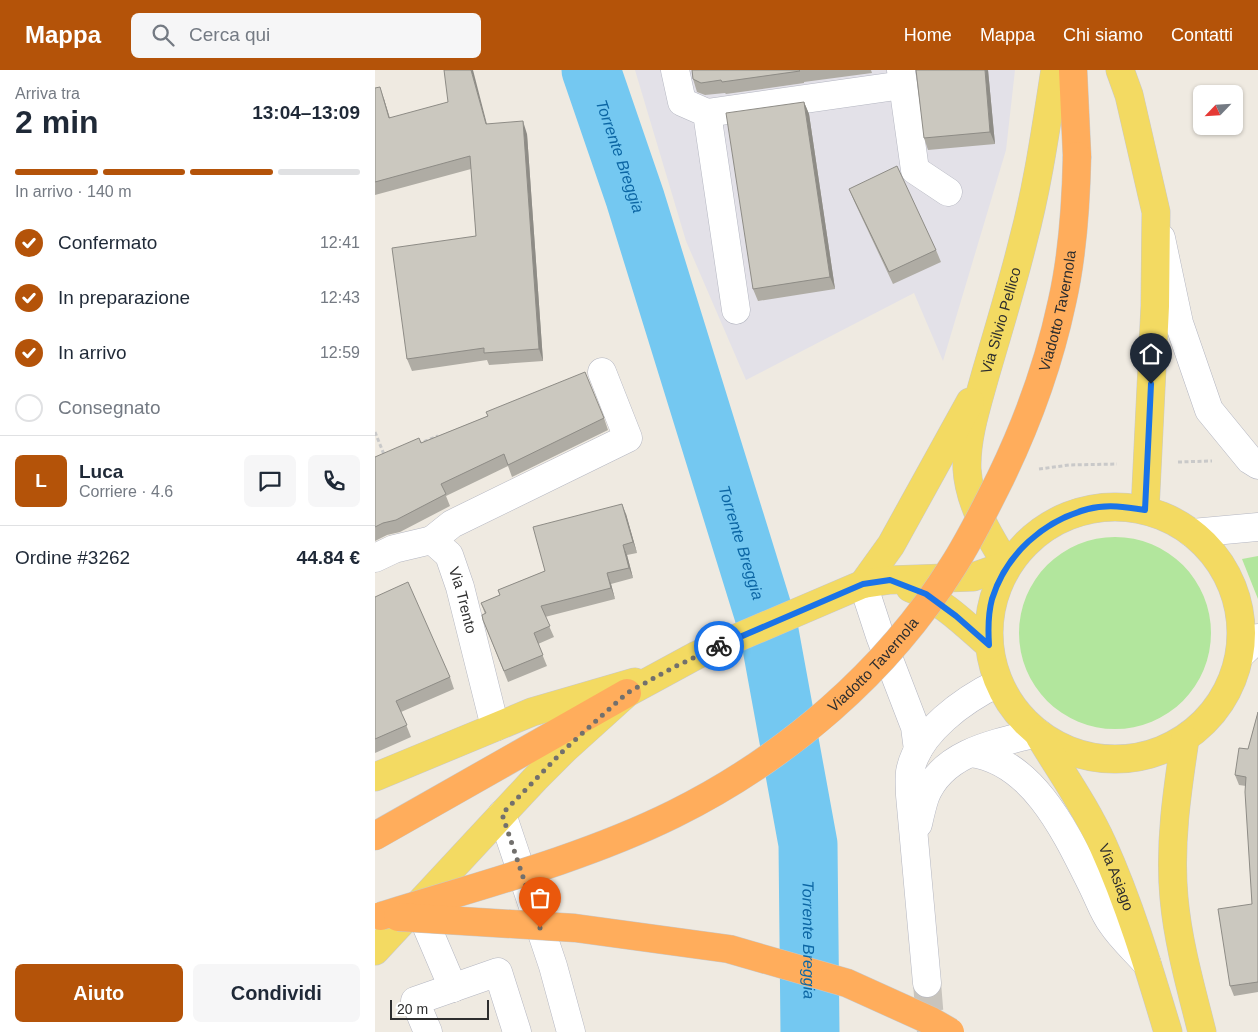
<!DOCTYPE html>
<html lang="it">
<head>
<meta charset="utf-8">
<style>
	body { margin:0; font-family:Helvetica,sans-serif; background:#f6f6f7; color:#1f2937; height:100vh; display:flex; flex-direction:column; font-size:19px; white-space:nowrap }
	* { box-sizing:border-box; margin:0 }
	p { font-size:16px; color:#747a83 }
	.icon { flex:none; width:28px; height:28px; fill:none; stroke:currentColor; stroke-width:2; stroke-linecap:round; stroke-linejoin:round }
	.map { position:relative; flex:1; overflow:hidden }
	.sheet { display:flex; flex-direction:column; background:#fff; width:375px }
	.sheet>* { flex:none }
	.needle { width:32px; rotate:245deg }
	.tools { position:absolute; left:818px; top:15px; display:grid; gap:10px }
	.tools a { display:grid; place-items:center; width:50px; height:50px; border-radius:8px; background:#fff; box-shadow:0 1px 4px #0004; font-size:25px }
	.scale { position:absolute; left:15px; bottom:12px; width:99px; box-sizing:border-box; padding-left:5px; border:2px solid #2e2e2e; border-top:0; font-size:14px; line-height:18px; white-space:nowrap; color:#2e2e2e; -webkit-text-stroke:4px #fff; paint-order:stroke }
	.pin { position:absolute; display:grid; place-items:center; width:42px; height:42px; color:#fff; margin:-51px -21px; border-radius:50% 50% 50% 0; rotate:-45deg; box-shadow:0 0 5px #0007 }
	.pin .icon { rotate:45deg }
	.courier { position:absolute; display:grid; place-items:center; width:50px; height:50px; margin:-25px; border:4px solid #1a73e8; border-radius:50%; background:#fff; color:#222; box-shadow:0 1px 6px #0007 }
	.overview em { font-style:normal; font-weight:600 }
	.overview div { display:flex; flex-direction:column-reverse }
	.overview { display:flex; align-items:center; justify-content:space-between; height:85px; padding:0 15px }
	h1 { font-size:32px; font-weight:600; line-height:38px }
	.bar { display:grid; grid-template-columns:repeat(4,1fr); gap:8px 5px; align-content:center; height:60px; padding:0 15px }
	.bar i { height:6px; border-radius:4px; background:#e0e1e3 }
	.bar .on { background:#b45309 }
	.bar p { grid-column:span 4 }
	.line { display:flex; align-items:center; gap:12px; padding:0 15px; border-top:1px solid #e0e1e3 }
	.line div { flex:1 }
	.round { display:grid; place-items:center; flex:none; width:52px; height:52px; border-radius:8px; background:#f6f6f7 }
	ol { padding:0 15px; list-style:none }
	li { display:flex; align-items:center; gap:15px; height:55px }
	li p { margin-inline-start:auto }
	li .icon { padding:5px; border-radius:50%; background:#b45309; color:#fff; stroke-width:4 }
	li:last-child { color:#747a83 }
	li i { width:28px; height:28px; border:2px solid #e0e1e3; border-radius:50% }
	.cta { display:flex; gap:10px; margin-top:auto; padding:10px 15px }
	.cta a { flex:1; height:58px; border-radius:8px; background:#b45309; color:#fff; font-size:20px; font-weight:600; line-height:58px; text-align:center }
	.cta a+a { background:#f6f6f7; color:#1f2937 }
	header { display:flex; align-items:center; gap:30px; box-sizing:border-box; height:70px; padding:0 25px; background:#b45309; color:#fff }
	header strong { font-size:24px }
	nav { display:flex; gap:28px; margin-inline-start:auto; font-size:18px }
	.search { width:350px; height:45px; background:#f6f6f7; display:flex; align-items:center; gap:12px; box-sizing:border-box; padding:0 18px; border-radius:8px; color:#747a83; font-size:19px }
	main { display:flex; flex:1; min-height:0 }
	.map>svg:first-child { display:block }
	.industrial { fill:#e3e1e8 }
	.green { fill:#b2e69d }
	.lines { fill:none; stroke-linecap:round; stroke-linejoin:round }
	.river { stroke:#74c8f1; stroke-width:59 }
	.minor-tunnel { stroke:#c8c4bd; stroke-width:28; stroke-dasharray:28 14; stroke-linecap:butt }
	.minor-casing { stroke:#b4b6c1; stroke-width:29 }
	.major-casing { stroke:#c9c9c9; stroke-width:29 }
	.highway-casing { stroke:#c9c9c9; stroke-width:29 }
	.path { stroke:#c9c9c9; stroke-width:3; stroke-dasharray:4 2.5; stroke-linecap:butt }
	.minor { stroke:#fff; stroke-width:28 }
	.major { stroke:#f3da62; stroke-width:28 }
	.highway { stroke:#ffad5c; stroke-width:28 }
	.highway-bridge-casing { stroke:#c9c9c9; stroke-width:29; stroke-linecap:butt }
	.highway-bridge { stroke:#ffad5c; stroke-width:28 }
	.wall { fill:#afaca4 }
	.shaded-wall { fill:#8e8c86 }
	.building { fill:#cbc8bf; stroke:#8e8c86 }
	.done { stroke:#72706d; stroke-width:5; stroke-dasharray:0 9 }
	.route { stroke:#1a73e8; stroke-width:6 }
	.labels { text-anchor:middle; stroke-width:4; stroke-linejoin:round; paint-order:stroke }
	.street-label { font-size:15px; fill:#2e2e2e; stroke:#fff }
	.water-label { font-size:16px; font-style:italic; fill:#0c66a4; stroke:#fff }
</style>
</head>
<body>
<header>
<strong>Mappa</strong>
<div class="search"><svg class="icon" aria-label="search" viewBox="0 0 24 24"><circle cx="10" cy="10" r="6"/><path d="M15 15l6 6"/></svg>Cerca qui</div>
<nav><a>Home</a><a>Mappa</a><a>Chi siamo</a><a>Contatti</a></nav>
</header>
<main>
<section class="sheet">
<div class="overview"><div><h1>2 min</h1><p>Arriva tra</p></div><em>13:04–13:09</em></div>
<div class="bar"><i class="on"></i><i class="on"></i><i class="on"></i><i></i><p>In arrivo · 140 m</p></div>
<ol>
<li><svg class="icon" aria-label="check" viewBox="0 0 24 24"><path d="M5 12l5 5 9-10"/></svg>Confermato<p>12:41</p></li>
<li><svg class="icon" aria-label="check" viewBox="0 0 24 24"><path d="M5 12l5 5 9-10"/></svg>In preparazione<p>12:43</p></li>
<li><svg class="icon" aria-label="check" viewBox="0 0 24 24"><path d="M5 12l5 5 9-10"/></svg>In arrivo<p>12:59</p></li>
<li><i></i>Consegnato</li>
</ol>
<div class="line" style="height:90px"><b class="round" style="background:#b45309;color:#fff">L</b><div><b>Luca</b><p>Corriere · 4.6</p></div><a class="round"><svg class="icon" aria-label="chat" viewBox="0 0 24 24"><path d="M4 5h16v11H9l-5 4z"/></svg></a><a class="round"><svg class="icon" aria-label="phone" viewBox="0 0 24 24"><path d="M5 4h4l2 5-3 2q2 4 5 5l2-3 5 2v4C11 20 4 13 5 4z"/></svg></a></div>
<div class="line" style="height:65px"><div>Ordine #3262</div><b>44.84 €</b></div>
<div class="cta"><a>Aiuto</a><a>Condividi</a></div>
</section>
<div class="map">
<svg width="883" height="962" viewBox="0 0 883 962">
	<rect width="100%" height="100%" fill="#efeae1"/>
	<path class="industrial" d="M 260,0 L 640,0 L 631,80 L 568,291 L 539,223 L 371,310 L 311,171 Z"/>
	<path class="green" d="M644 563a96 96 0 1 1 192 0a96 96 0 1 1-192 0Z
		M 883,486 L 883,529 L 867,489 Z"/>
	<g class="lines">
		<path class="river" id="s1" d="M 216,0 L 260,128 L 394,561 L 433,774 L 435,962"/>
		<path class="minor-tunnel" d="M 552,913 L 556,962"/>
		<g class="minor-casing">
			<g id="minor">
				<path d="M 300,0 L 307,32 L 332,43 L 361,240"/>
				<path d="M 526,0 L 540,100 L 573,122"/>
				<path d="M 332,43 L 528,15"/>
				<path d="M 786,168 L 804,253 L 834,340 L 875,390 L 883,395"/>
				<path d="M 817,463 L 883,457"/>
				<path d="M 57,470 L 77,454 L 253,368 L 227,302"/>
				<path id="s2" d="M 0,488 L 19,479 L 57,470 L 74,485 L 85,517 L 120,657"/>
				<path d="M 488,514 L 505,566 L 540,657 L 543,680"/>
				<path d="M 865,585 L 883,568"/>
				<path d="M 596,683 C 659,691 692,765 718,817 C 724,829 729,844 737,854 C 747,869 761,881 772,894"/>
				<path d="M 127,744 L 178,896 L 196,962"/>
				<path d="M 543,754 C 545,745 547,736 550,727 C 567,682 621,673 663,663"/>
				<path d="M 43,836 L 78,918"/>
				<path d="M 552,913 L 535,725 C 535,718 534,709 535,702 C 542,662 590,629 623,613"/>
				<path d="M 53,962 L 40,931 L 123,902 L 142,962"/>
			</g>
		</g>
		<g class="major-casing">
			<g id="major">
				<path d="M 745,0 L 754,25 L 781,142 L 780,236 L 770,440"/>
				<circle cx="740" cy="563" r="126"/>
				<path id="s3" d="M 632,495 C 614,466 594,434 592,399 C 591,368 602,335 610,306 C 623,261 637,216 648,171 C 663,115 671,57 680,0"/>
				<path d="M 488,514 L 516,475 L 595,332"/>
				<path d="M 535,518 C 566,530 589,553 614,575"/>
				<path id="s4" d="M 665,667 C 686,702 711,737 728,775 C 755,835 774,899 793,962"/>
				<path d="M 810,669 C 802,722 794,775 799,828 C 803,873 816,918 827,962"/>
				<path d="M 0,707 L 157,642 L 260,612"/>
				<path d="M 0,881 L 160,709 L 190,679 L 252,623 L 322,585 L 488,514 L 515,510 L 598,507 L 632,495"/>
			</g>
		</g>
		<g class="highway-casing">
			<path id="highway" d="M 698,0 L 702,86
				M 0,766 L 252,623"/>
		</g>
		<path class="path" d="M 0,362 L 10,387
			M 43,374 L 63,366
			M 803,392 L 837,391
			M 664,399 L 694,395 L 742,394"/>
		<use href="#minor" class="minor"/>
		<use href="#major" class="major"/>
		<use href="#highway" class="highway"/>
		<g class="highway-bridge-casing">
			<g id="highway-bridge">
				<path id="s5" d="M 6,846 C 103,816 208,789 299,744 C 410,689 512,602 578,496 C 596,468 611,437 626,407 C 653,351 674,293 687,232 C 698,184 701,135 702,86"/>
				<path d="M 23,847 L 200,858 L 354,879 L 472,913 L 556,951 L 575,962"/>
			</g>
		</g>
		<use href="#highway-bridge" class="highway-bridge"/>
	</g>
	<path class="wall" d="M 317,0 L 496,0 L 497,3 L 429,12 L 429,13 L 351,24 L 350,23 L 330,25 L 322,22 L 318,9 Z
		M 613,0 L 620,74 L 553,80 L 549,68 Z
		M 0,18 L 9,29 L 15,48 L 112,54 L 152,64 L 168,291 L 114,295 L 112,290 L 37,301 L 32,289 L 101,166 L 96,99 L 0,125 Z
		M 429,32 L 434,44 L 460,219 L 383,231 L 378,219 Z
		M 474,119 L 561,180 L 566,192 L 518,214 L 479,131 Z
		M 111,342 L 229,348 L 233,360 L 137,407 L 133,396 L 71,426 L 75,436 L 25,462 L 12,465 L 0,471 L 0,387 L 46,373 L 113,346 Z
		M 251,444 L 262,483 L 252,485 L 258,508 L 236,514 L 240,529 L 170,547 L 179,567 L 163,574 L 172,596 L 133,612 L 108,550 L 110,544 L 106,533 L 125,525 L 123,520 L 170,501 Z
		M 0,527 L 75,607 L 79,619 L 26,642 L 36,667 L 0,683 Z
		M 883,642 L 883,922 L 859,926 L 855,916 L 877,834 L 871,716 L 864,715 L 860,705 L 873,679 Z"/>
	<path class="shaded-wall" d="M 96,0 L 98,0 L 115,66 L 111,54 Z
		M 610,0 L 613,0 L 620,74 L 615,62 Z
		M 5,17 L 9,29 L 18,60 L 14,48 Z
		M 429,32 L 434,44 L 460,219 L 455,207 Z
		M 148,51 L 152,64 L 168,291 L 164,279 Z
		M 247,434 L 251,444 L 262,483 L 258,472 Z
		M 248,475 L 252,485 L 258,508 L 254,498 Z
		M 232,503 L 236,514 L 240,529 L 236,518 Z"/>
	<path class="building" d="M 69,0 L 96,0 L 111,54 L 148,51 L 164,279 L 109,283 L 109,278 L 32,289 L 17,178 L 101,166 L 95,86 L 0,112 L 0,18 L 5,17 L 14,48 L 73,32 Z
		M 317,0 L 424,0 L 425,1 L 347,12 L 346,10 L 326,13 L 318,9 Z
		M 541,0 L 610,0 L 615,62 L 549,68 Z
		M 429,32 L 455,207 L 378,219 L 351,43 Z
		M 522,96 L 561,180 L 514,202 L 474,119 Z
		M 210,302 L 229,348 L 133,395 L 129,384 L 66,414 L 71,424 L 21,450 L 8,453 L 0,457 L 0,387 L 44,368 L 46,373 L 113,346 L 111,342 Z
		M 247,434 L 258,472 L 248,475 L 254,498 L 232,503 L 236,518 L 166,536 L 175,556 L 159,563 L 168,585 L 129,601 L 108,550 L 107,545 L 111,543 L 106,533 L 125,525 L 123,520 L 170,501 L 158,457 Z
		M 33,512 L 75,607 L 21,631 L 32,655 L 0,669 L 0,527 Z
		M 883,642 L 883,912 L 855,916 L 843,839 L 877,834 L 870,722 L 871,707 L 860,705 L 864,678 L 873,679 Z"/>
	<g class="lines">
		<path class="done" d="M 165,858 L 127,744 L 190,679 L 252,623 L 299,597 L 344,576"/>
		<path class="route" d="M 344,576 L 488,514 L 515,510 L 551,524 L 581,546 L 614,575 C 613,560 613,544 617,529 C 631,484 668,451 713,439 C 732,434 752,437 770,440 L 776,314"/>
	</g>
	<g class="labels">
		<g class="street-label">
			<text dy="5" stroke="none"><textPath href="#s5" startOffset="966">Viadotto Tavernola</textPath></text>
			<text dy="5" stroke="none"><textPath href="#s3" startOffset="258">Via Silvio Pellico</textPath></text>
			<text dy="5" stroke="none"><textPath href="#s2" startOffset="130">Via Trento</textPath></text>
			<text dy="5" stroke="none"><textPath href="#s5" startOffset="561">Viadotto Tavernola</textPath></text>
			<text dy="5" stroke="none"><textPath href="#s4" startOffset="160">Via Asiago</textPath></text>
		</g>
		<g class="water-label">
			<text dy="6" stroke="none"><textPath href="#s1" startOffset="91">Torrente Breggia</textPath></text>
			<text dy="6" stroke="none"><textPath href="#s1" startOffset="496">Torrente Breggia</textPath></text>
			<text dy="6" stroke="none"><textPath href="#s1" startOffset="901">Torrente Breggia</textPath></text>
		</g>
	</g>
</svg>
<div class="tools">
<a><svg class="needle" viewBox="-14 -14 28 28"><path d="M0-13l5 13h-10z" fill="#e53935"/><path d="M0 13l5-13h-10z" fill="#747a83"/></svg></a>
</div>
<div class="scale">20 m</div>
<div class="pin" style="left:165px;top:858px;background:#ea580c"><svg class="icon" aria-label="bag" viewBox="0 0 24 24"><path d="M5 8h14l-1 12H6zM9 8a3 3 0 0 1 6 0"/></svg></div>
<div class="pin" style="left:776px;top:314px;background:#1f2937"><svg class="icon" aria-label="home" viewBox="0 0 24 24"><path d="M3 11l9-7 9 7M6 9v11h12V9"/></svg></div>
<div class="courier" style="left:344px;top:576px"><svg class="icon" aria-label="bike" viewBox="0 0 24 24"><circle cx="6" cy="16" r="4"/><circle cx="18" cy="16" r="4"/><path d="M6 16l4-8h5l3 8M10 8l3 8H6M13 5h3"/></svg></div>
</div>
</main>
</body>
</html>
